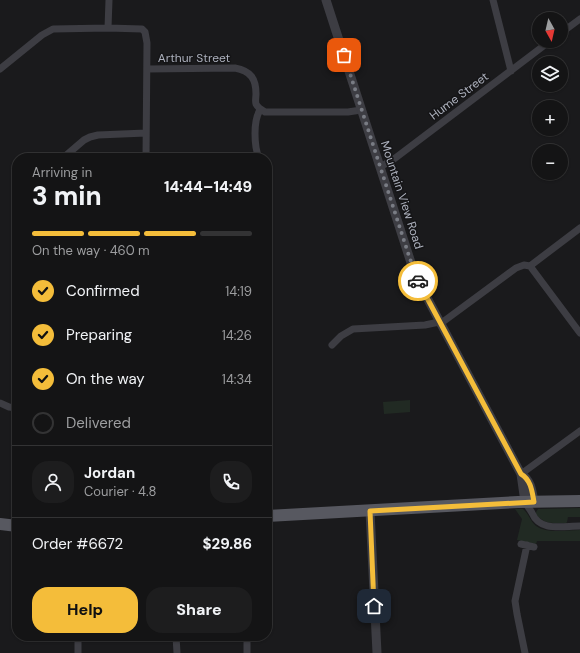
<!DOCTYPE html>
<html lang="en">
<head>
<meta charset="utf-8">
<style>
	body { margin:0; font-family:"DM Sans",sans-serif; background:#1d1d1e; color:#f1f3f6; height:100vh; display:flex; flex-direction:column; font-size:15px; white-space:nowrap }
	* { box-sizing:border-box; margin:0 }
	p { font-size:13px; color:#9d9ea0 }
	.icon { flex:none; width:22px; height:22px; fill:none; stroke:currentColor; stroke-width:2; stroke-linecap:round; stroke-linejoin:round }
	.map { position:relative; flex:1; overflow:hidden }
	.side { position:absolute; left:12px; top:153px; width:260px; height:488px; display:flex; flex-direction:column; background:#141415; border-radius:16px; box-shadow:0 1px 3px #0004,0 0 0 1px #333334 }
	.side>* { flex:none }
	.needle { width:26px; rotate:172deg }
	.buttons { position:absolute; left:532px; top:12px; display:grid; gap:8px }
	.buttons a { display:grid; place-items:center; width:36px; height:36px; border-radius:50%; background:#141415; box-shadow:0 1px 3px #0004,0 0 0 1px #333334; font-size:20px }
	.pin { position:absolute; display:grid; place-items:center; width:34px; height:34px; color:#fff; margin:-17px; border-radius:8px; box-shadow:0 2px 6px #0006 }
	.courier { position:absolute; display:grid; place-items:center; width:40px; height:40px; margin:-20px; border:3px solid #f4bd3a; border-radius:50%; background:#fff; color:#222; box-shadow:0 1px 5px #0007 }
	.head em { font-style:normal; font-weight:800 }
	.head div { display:flex; flex-direction:column-reverse }
	.head { display:flex; align-items:center; justify-content:space-between; height:68px; padding:0 20px }
	h1 { font-size:26px; font-weight:800; line-height:30px }
	.bar { display:grid; grid-template-columns:repeat(4,1fr); gap:6px 4px; align-content:center; height:48px; padding:0 20px }
	.bar i { height:5px; border-radius:3px; background:#333334 }
	.bar .on { background:#f4bd3a }
	.bar p { grid-column:span 4 }
	.line { display:flex; align-items:center; gap:10px; padding:0 20px; border-top:1px solid #333334 }
	.line div { flex:1 }
	.round { display:grid; place-items:center; flex:none; width:42px; height:42px; border-radius:16px; background:#1d1d1e }
	ol { padding:0 20px; list-style:none }
	li { display:flex; align-items:center; gap:12px; height:44px }
	li p { margin-inline-start:auto }
	li .icon { padding:4px; border-radius:50%; background:#f4bd3a; color:#111; stroke-width:4 }
	li:last-child { color:#9d9ea0 }
	li i { width:22px; height:22px; border:2px solid #333334; border-radius:50% }
	.cta { display:flex; gap:8px; margin-top:auto; padding:8px 20px }
	.cta a { flex:1; height:46px; border-radius:16px; background:#f4bd3a; color:#111; font-size:16px; font-weight:800; line-height:46px; text-align:center }
	.cta a+a { background:#1d1d1e; color:#f1f3f6 }
	.map>svg:first-child { display:block }
	.green { fill:#212a23 }
	.lines { fill:none; stroke-linecap:round; stroke-linejoin:round }
	.minor { stroke:#3d3d43; stroke-width:7 }
	.tertiary { stroke:#3d3d43; stroke-width:9 }
	.primary { stroke:#575860; stroke-width:12 }
	.done { stroke:#797c84; stroke-width:4; stroke-dasharray:0 7.2 }
	.route { stroke:#f4bd3a; stroke-width:5 }
	.labels { text-anchor:middle; stroke-width:3; stroke-linejoin:round; paint-order:stroke }
	.street-label { font-size:12px; fill:#acb0bc; stroke:#151517 }
</style>
</head>
<body>
<div class="map">
<svg width="580" height="653" viewBox="0 0 580 653">
	<rect width="100%" height="100%" fill="#1a1a1c"/>
	<path class="green" d="M 410,400 L 410,412 L 384,414 L 383,402 Z
		M 580,508 L 580,517 L 568,517 L 567,522 L 566,523 C 552,523 546,525 535,514 L 538,509 Z
		M 515,509 L 523,509 L 525,511 C 529,515 531,522 536,526 C 547,534 567,530 580,530 L 580,541 L 537,541 L 536,544 L 517,540 L 522,519 Z"/>
	<g class="lines">
		<path class="minor" d="M 493,0 L 511,71
			M 108,28 L 109,0
			M 561,33 L 580,19
			M 0,69 L 42,35 L 53,29 L 108,28 L 142,29 L 145,32 L 147,43 L 146,158
			M 147,69 L 235,68 C 251,71 256,79 256,94 C 256,97 255,101 256,104 C 258,108 262,110 265,112 L 348,112 L 361,110
			M 63,158 L 84,140 L 90,137 L 98,135 L 146,133
			M 259,158 C 254,146 253,121 260,110
			M 380,167 L 394,159 L 550,41
			M 267,257 L 268,257
			M 530,266 L 580,333
			M 440,324 L 516,268 L 524,265 L 530,266 L 580,228
			M 332,345 L 341,336 L 353,329 L 425,325 L 439,322
			M 0,403 L 9,407 L 17,408
			M 521,474 L 580,431
			M 525,502 C 527,506 530,509 532,513 C 540,532 562,526 580,526
			M 521,544 L 534,547
			M 176,636 L 177,653
			M 247,636 L 247,653
			M 78,653 L 78,636
			M 525,653 L 517,614 L 515,601 L 527,545"/>
		<path class="tertiary" d="M 326,0 L 414,272 L 425,294 L 521,474 C 531,480 532,491 534,502
			M 521,474 L 525,502
			M 370,511 L 377,653"/>
		<path class="primary" d="M 267,516 L 518,502 L 580,501
			M 0,524 L 17,526"/>
	</g>
	<g class="lines">
		<path class="done" d="M 344,55 L 409,256 L 418,281"/>
		<path class="route" d="M 374,606 L 370,511 L 534,502 C 532,491 531,480 521,474 L 418,281"/>
	</g>
	<g class="labels">
		<g class="street-label">
			<text x="194" y="62">Arthur Street</text>
			<text transform="translate(459 96) rotate(-37)" y="4">Hume Street</text>
			<text transform="translate(402 195) rotate(72)" y="4">Mountain View Road</text>
		</g>
	</g>
</svg>
<div class="buttons">
<a><svg class="needle" viewBox="-14 -14 28 28"><path d="M0-13l5 13h-10z" fill="#e53935"/><path d="M0 13l5-13h-10z" fill="#9d9ea0"/></svg></a>
<a><svg class="icon" aria-label="layers" viewBox="0 0 24 24"><path d="M12 4l9 5-9 5-9-5zM3 14l9 5 9-5"/></svg></a>
<a>+</a>
<a>−</a>
</div>
<div class="pin" style="left:344px;top:55px;background:#ea580c"><svg class="icon" aria-label="bag" viewBox="0 0 24 24"><path d="M5 8h14l-1 12H6zM9 8a3 3 0 0 1 6 0"/></svg></div>
<div class="pin" style="left:374px;top:606px;background:#1f2937"><svg class="icon" aria-label="home" viewBox="0 0 24 24"><path d="M3 11l9-7 9 7M6 9v11h12V9"/></svg></div>
<div class="courier" style="left:418px;top:281px"><svg class="icon" aria-label="car" viewBox="0 0 24 24"><path d="M5 17H2v-5l4-1 3-4h7l3 4 3 1v5h-3M9 17h6M6 11h13"/><circle cx="7" cy="17" r="2"/><circle cx="17" cy="17" r="2"/></svg></div>
<section class="side">
<div class="head"><div><h1>3 min</h1><p>Arriving in</p></div><em>14:44–14:49</em></div>
<div class="bar"><i class="on"></i><i class="on"></i><i class="on"></i><i></i><p>On the way · 460 m</p></div>
<ol>
<li><svg class="icon" aria-label="check" viewBox="0 0 24 24"><path d="M5 12l5 5 9-10"/></svg>Confirmed<p>14:19</p></li>
<li><svg class="icon" aria-label="check" viewBox="0 0 24 24"><path d="M5 12l5 5 9-10"/></svg>Preparing<p>14:26</p></li>
<li><svg class="icon" aria-label="check" viewBox="0 0 24 24"><path d="M5 12l5 5 9-10"/></svg>On the way<p>14:34</p></li>
<li><i></i>Delivered</li>
</ol>
<div class="line" style="height:72px"><a class="round"><svg class="icon" aria-label="person" viewBox="0 0 24 24"><circle cx="12" cy="8" r="4"/><path d="M4 21q1-7 8-7t8 7"/></svg></a><div><b>Jordan</b><p>Courier · 4.8</p></div><a class="round"><svg class="icon" aria-label="phone" viewBox="0 0 24 24"><path d="M5 4h4l2 5-3 2q2 4 5 5l2-3 5 2v4C11 20 4 13 5 4z"/></svg></a></div>
<div class="line" style="height:52px"><div>Order #6672</div><b>$29.86</b></div>
<div class="cta"><a>Help</a><a>Share</a></div>
</section>
</div>
</body>
</html>
